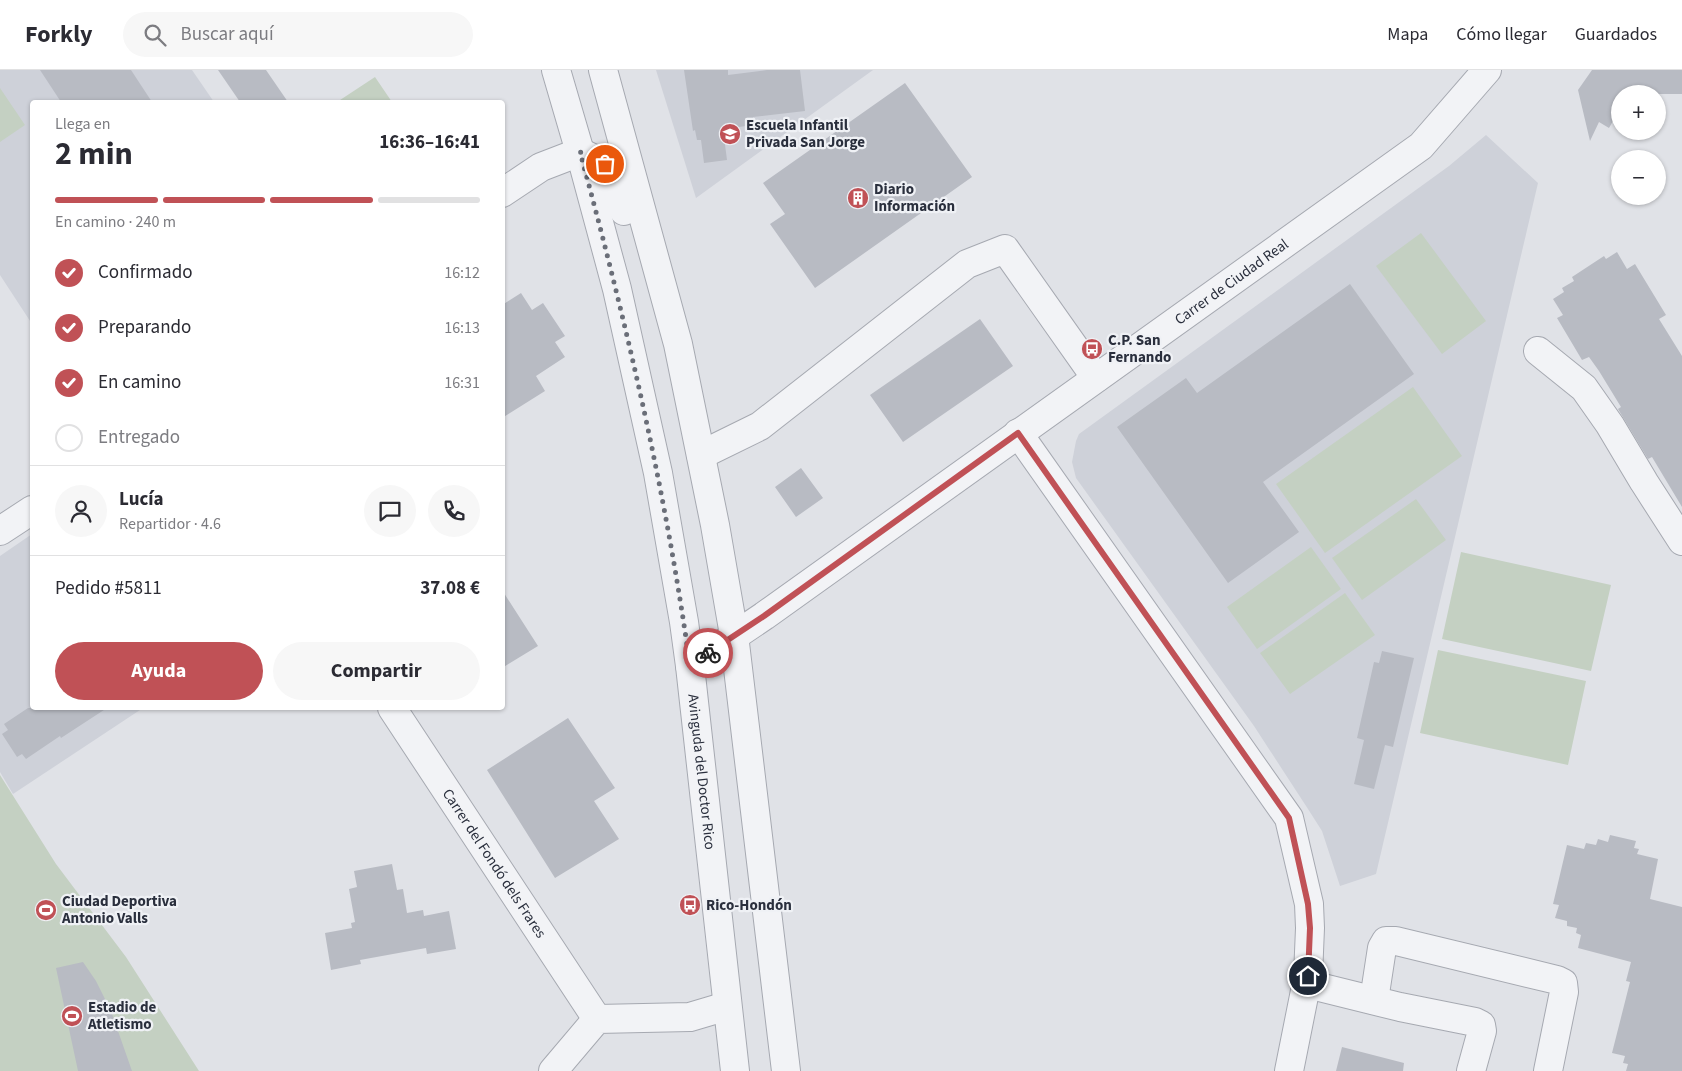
<!DOCTYPE html>
<html lang="es">
<head>
<meta charset="utf-8">
<style>
	body { margin:0; font-family:"Source Sans 3",sans-serif; background:#f7f7f7; color:#2b2b33; height:100vh; display:flex; flex-direction:column; font-size:19px; white-space:nowrap }
	* { box-sizing:border-box; margin:0 }
	p { font-size:16px; color:#7c7c81 }
	.icon { flex:none; width:28px; height:28px; fill:none; stroke:currentColor; stroke-width:2; stroke-linecap:round; stroke-linejoin:round }
	.map { position:relative; flex:1; overflow:hidden }
	.side { position:absolute; left:30px; top:30px; width:475px; height:610px; display:flex; flex-direction:column; background:#fff; border-radius:5px; box-shadow:0 1px 4px #0004 }
	.side>* { flex:none }
	.buttons { position:absolute; left:1611px; top:15px; display:grid; gap:10px }
	.buttons a { display:grid; place-items:center; width:55px; height:55px; border-radius:50%; background:#fff; box-shadow:0 1px 4px #0004; font-size:25px }
	.pin { position:absolute; display:grid; place-items:center; width:42px; height:42px; color:#fff; margin:-21px; border:2px solid #fff; border-radius:50%; box-shadow:0 1px 5px #0007 }
	.courier { position:absolute; display:grid; place-items:center; width:50px; height:50px; margin:-25px; border:4px solid #c05156; border-radius:50%; background:#fff; color:#222; box-shadow:0 1px 6px #0007 }
	.summary em { font-style:normal; font-weight:700 }
	.summary div { display:flex; flex-direction:column-reverse }
	.summary { display:flex; align-items:center; justify-content:space-between; height:85px; padding:0 25px }
	h1 { font-size:32px; font-weight:700; line-height:38px }
	.bar { display:grid; grid-template-columns:repeat(4,1fr); gap:8px 5px; align-content:center; height:60px; padding:0 25px }
	.bar i { height:6px; border-radius:4px; background:#e1e1e2 }
	.bar .on { background:#c05156 }
	.bar p { grid-column:span 4 }
	.line { display:flex; align-items:center; gap:12px; padding:0 25px; border-top:1px solid #e1e1e2 }
	.line div { flex:1 }
	.round { display:grid; place-items:center; flex:none; width:52px; height:52px; border-radius:26px; background:#f7f7f7 }
	ol { padding:0 25px; list-style:none }
	li { display:flex; align-items:center; gap:15px; height:55px }
	li p { margin-inline-start:auto }
	li .icon { padding:5px; border-radius:50%; background:#c05156; color:#fff; stroke-width:4 }
	li:last-child { color:#7c7c81 }
	li i { width:28px; height:28px; border:2px solid #e1e1e2; border-radius:50% }
	.cta { display:flex; gap:10px; margin-top:auto; padding:10px 25px }
	.cta a { flex:1; height:58px; border-radius:30px; background:#c05156; color:#fff; font-size:20px; font-weight:700; line-height:58px; text-align:center }
	.cta a+a { background:#f7f7f7; color:#2b2b33 }
	header { display:flex; align-items:center; gap:30px; box-sizing:border-box; height:70px; padding:0 25px; background:#fff; border-bottom:1px solid #e1e1e2 }
	header strong { font-size:24px }
	nav { display:flex; gap:28px; margin-inline-start:auto; font-size:18px }
	.search { width:350px; height:45px; background:#f7f7f7; display:flex; align-items:center; gap:12px; box-sizing:border-box; padding:0 18px; border-radius:28px; color:#7c7c81; font-size:19px }
	.map>svg:first-child { display:block }
	.built { fill:#ced1d9 }
	.green { fill:#c4d0c2 }
	.building { fill:#b8bbc3 }
	.lines { fill:none; stroke-linecap:round; stroke-linejoin:round }
	.minor-casing { stroke:#a6a9b1; stroke-width:30 }
	.minor { stroke:#f2f3f6; stroke-width:28 }
	.done { stroke:#6a6e78; stroke-width:5; stroke-dasharray:0 9 }
	.route { stroke:#c05156; stroke-width:6 }
	.labels { text-anchor:middle; stroke-width:4.5; stroke-linejoin:round; paint-order:stroke }
	.poi-label { font-size:15px; font-weight:bold; fill:#2a2f3d; stroke:#eff1f5; text-anchor:start }
	.street-label { font-size:15px; fill:#2a2f3d; stroke:#eff1f5 }
</style>
</head>
<body>
<header>
<strong>Forkly</strong>
<div class="search"><svg class="icon" aria-label="search" viewBox="0 0 24 24"><circle cx="10" cy="10" r="6"/><path d="M15 15l6 6"/></svg>Buscar aquí</div>
<nav><a>Mapa</a><a>Cómo llegar</a><a>Guardados</a></nav>
</header>
<div class="map">
<svg width="1682" height="1001" viewBox="0 0 1682 1001">
	<rect width="100%" height="100%" fill="#e0e2e7"/>
	<path class="built" d="M 0,0 L 192,0 L 214,32 L 32,32 L 32,254 L 0,205 Z
		M 656,0 L 873,0 L 696,128 Z
		M 1486,65 L 1538,113 L 1376,804 L 1340,816 L 1322,761 L 1308,739 L 1254,656 L 1076,408 L 1072,392 L 1076,371 L 1079,364 L 1449,96 Z
		M 32,464 L 32,638 L 143,638 L 13,724 L 0,702 L 0,486 Z"/>
	<path class="green" d="M 375,7 L 392,32 L 337,32 Z
		M 0,18 L 25,55 L 0,72 Z
		M 1421,163 L 1486,251 L 1442,284 L 1376,196 Z
		M 1413,317 L 1462,386 L 1325,483 L 1276,414 Z
		M 1416,429 L 1446,470 L 1362,530 L 1332,488 Z
		M 1311,477 L 1341,519 L 1257,579 L 1227,537 Z
		M 1461,482 L 1611,515 L 1591,601 L 1442,569 Z
		M 1345,523 L 1375,565 L 1290,624 L 1260,583 Z
		M 1438,580 L 1586,611 L 1568,695 L 1420,663 Z
		M 0,705 L 56,794 L 126,887 L 199,1001 L 0,1001 Z"/>
	<path class="building" d="M 40,0 L 131,0 L 152,32 L 61,32 Z
		M 218,0 L 266,0 L 288,32 L 240,32 Z
		M 684,0 L 728,0 L 728,5 L 767,0 L 800,0 L 805,41 L 753,47 L 754,55 L 723,59 L 727,90 L 704,93 L 701,70 L 697,70 L 695,60 L 693,61 Z
		M 1592,0 L 1682,0 L 1682,24 L 1620,24 L 1620,49 L 1613,51 L 1609,58 L 1599,52 L 1590,71 L 1578,20 Z
		M 905,13 L 972,107 L 815,218 L 770,154 L 785,144 L 763,113 Z
		M 1617,182 L 1627,199 L 1635,194 L 1666,245 L 1659,249 L 1682,286 L 1682,437 L 1652,387 L 1648,389 L 1618,339 L 1621,337 L 1599,301 L 1589,287 L 1582,290 L 1557,248 L 1563,245 L 1553,229 L 1564,222 L 1562,218 L 1574,211 L 1572,207 L 1604,186 L 1606,189 Z
		M 1350,214 L 1414,304 L 1263,412 L 1299,462 L 1228,513 L 1117,357 L 1186,308 L 1197,323 Z
		M 521,223 L 532,240 L 543,233 L 565,266 L 555,272 L 565,287 L 536,306 L 545,321 L 502,348 L 502,235 Z
		M 980,249 L 1013,296 L 903,372 L 870,325 Z
		M 801,398 L 823,428 L 796,447 L 775,417 Z
		M 502,520 L 538,576 L 502,598 Z
		M 1382,581 L 1414,588 L 1393,677 L 1385,675 L 1374,719 L 1354,714 L 1364,670 L 1357,668 L 1374,592 L 1379,593 Z
		M 28,638 L 107,638 L 61,668 L 60,666 L 26,689 L 22,684 L 17,687 L 2,664 L 8,660 L 4,654 Z
		M 568,648 L 615,718 L 594,731 L 619,769 L 555,808 L 487,700 Z
		M 1610,765 L 1636,771 L 1634,778 L 1639,779 L 1637,784 L 1658,789 L 1650,829 L 1682,837 L 1682,1001 L 1626,1001 L 1628,994 L 1623,993 L 1625,986 L 1612,983 L 1630,912 L 1626,911 L 1631,892 L 1578,878 L 1581,865 L 1576,863 L 1577,858 L 1567,856 L 1567,851 L 1555,848 L 1559,835 L 1553,834 L 1567,775 L 1584,779 L 1586,773 L 1596,775 L 1598,769 L 1608,772 Z
		M 392,794 L 397,820 L 403,819 L 407,843 L 423,840 L 424,846 L 449,841 L 456,879 L 427,884 L 426,878 L 360,890 L 361,894 L 331,900 L 325,863 L 352,858 L 351,853 L 355,852 L 349,819 L 357,817 L 354,801 Z
		M 83,892 L 96,911 L 111,941 L 132,1001 L 78,1001 L 56,898 Z
		M 1342,977 L 1404,993 L 1403,1001 L 1336,1001 Z"/>
	<g class="lines">
		<g class="minor-casing">
			<g id="minor">
				<path id="s1" d="M 556,0 L 580,82 L 617,219 L 658,403 L 684,552 L 690,596 L 735,1001"/>
				<path d="M 603,0 L 678,274 L 715,455 L 734,565 L 786,1001"/>
				<path d="M 580,82 L 605,94 L 614,109 L 624,141"/>
				<path d="M 502,123 L 541,97 L 580,82"/>
				<path d="M 1538,281 L 1584,318 L 1610,355 L 1644,412 L 1682,471"/>
				<path d="M 1018,363 L 1289,748 L 1309,834 L 1310,858 L 1308,906 L 1289,1001"/>
				<path d="M 701,385 L 760,356 L 967,194 L 1005,179 L 1096,308"/>
				<path d="M 0,461 L 32,440"/>
				<path id="s2" d="M 690,596 L 764,546 L 1421,76 L 1487,0"/>
				<path id="s3" d="M 392,638 L 597,949"/>
				<path d="M 1307,914 L 1400,937 L 1475,952 L 1481,955 L 1482,961 L 1471,1001"/>
				<path d="M 1374,930 L 1382,878 L 1386,871 L 1396,871 L 1557,910 L 1563,913 L 1564,922 L 1548,1001"/>
				<path d="M 553,1001 L 597,949 L 690,947 L 727,936"/>
			</g>
		</g>
		<use href="#minor" class="minor"/>
	</g>
	<g class="lines">
		<path class="done" d="M 605,94 L 580,82 C 626,251 666,422 690,596 L 708,583"/>
		<path class="route" d="M 708,583 L 764,546 L 1018,363 L 1289,748 L 1308,834 L 1310,858 L 1308,906"/>
	</g>
	<defs>
		<g id="school-disc" transform="scale(1.125)"><circle r="9.5" fill="#c05156" stroke="#eff1f5"/><path d="M0-5L7-2L0 1L-7-2ZM-4 1L0 2.5L4 1V4Q0 6-4 4Z" fill="#fff"/></g>
		<g id="building-disc" transform="scale(1.125)"><circle r="9.5" fill="#c05156" stroke="#eff1f5"/><path d="M-4-6H4V6H1V3H-1V6H-4ZM-2.5-4.3h1.7v1.8h-1.7ZM.8-4.3h1.7v1.8H.8ZM-2.5-1h1.7V.8h-1.7ZM.8-1h1.7V.8H.8Z" fill="#fff"/></g>
		<g id="bus-disc" transform="scale(1.125)"><circle r="9.5" fill="#c05156" stroke="#eff1f5"/><path d="M-5-6H5V4H4V6H2V4H-2V6H-4V4H-5ZM-3.5-4V0h7V-4ZM-3.5 1.2v1.5H-2V1.2ZM2 1.2v1.5H3.5V1.2Z" fill="#fff"/></g>
		<g id="stadium-disc" transform="scale(1.125)"><circle r="9.5" fill="#c05156" stroke="#eff1f5"/><path d="M0-5a6.5 5 0 1 0 0 10a6.5 5 0 1 0 0-10ZM-3.5-1.8h7v3.6h-7Z" fill="#fff"/></g>
	</defs>
	<g fill-rule="evenodd">
		<use href="#school-disc" x="730" y="64"/>
		<use href="#building-disc" x="858" y="128"/>
		<use href="#bus-disc" x="1092" y="279"/>
		<use href="#bus-disc" x="690" y="835"/>
		<use href="#stadium-disc" x="46" y="840"/>
		<use href="#stadium-disc" x="72" y="946"/>
	</g>
	<g class="labels">
		<g class="poi-label">
			<text x="746" y="60">Escuela Infantil<tspan x="746" dy="17">Privada San Jorge</tspan></text>
			<text x="874" y="124">Diario<tspan x="874" dy="17">Información</tspan></text>
			<text x="1108" y="275">C.P. San<tspan x="1108" dy="17">Fernando</tspan></text>
			<text x="62" y="836">Ciudad Deportiva<tspan x="62" dy="17">Antonio Valls</tspan></text>
			<text x="706" y="840">Rico-Hondón</text>
			<text x="88" y="942">Estadio de<tspan x="88" dy="17">Atletismo</tspan></text>
		</g>
		<g class="street-label">
			<text dy="5" stroke="none"><textPath href="#s2" startOffset="664">Carrer de Ciudad Real</textPath></text>
			<text dy="5" stroke="none"><textPath href="#s1" startOffset="718">Avinguda del Doctor Rico</textPath></text>
			<text dy="5" stroke="none"><textPath href="#s3" startOffset="186">Carrer del Fondó dels Frares</textPath></text>
		</g>
	</g>
</svg>
<div class="buttons">
<a>+</a>
<a>−</a>
</div>
<div class="pin" style="left:605px;top:94px;background:#ea580c"><svg class="icon" aria-label="bag" viewBox="0 0 24 24"><path d="M5 8h14l-1 12H6zM9 8a3 3 0 0 1 6 0"/></svg></div>
<div class="pin" style="left:1308px;top:906px;background:#1f2937"><svg class="icon" aria-label="home" viewBox="0 0 24 24"><path d="M3 11l9-7 9 7M6 9v11h12V9"/></svg></div>
<div class="courier" style="left:708px;top:583px"><svg class="icon" aria-label="bike" viewBox="0 0 24 24"><circle cx="6" cy="16" r="4"/><circle cx="18" cy="16" r="4"/><path d="M6 16l4-8h5l3 8M10 8l3 8H6M13 5h3"/></svg></div>
<section class="side">
<div class="summary"><div><h1>2 min</h1><p>Llega en</p></div><em>16:36–16:41</em></div>
<div class="bar"><i class="on"></i><i class="on"></i><i class="on"></i><i></i><p>En camino · 240 m</p></div>
<ol>
<li><svg class="icon" aria-label="check" viewBox="0 0 24 24"><path d="M5 12l5 5 9-10"/></svg>Confirmado<p>16:12</p></li>
<li><svg class="icon" aria-label="check" viewBox="0 0 24 24"><path d="M5 12l5 5 9-10"/></svg>Preparando<p>16:13</p></li>
<li><svg class="icon" aria-label="check" viewBox="0 0 24 24"><path d="M5 12l5 5 9-10"/></svg>En camino<p>16:31</p></li>
<li><i></i>Entregado</li>
</ol>
<div class="line" style="height:90px"><a class="round"><svg class="icon" aria-label="person" viewBox="0 0 24 24"><circle cx="12" cy="8" r="4"/><path d="M4 21q1-7 8-7t8 7"/></svg></a><div><b>Lucía</b><p>Repartidor · 4.6</p></div><a class="round"><svg class="icon" aria-label="chat" viewBox="0 0 24 24"><path d="M4 5h16v11H9l-5 4z"/></svg></a><a class="round"><svg class="icon" aria-label="phone" viewBox="0 0 24 24"><path d="M5 4h4l2 5-3 2q2 4 5 5l2-3 5 2v4C11 20 4 13 5 4z"/></svg></a></div>
<div class="line" style="height:65px"><div>Pedido #5811</div><b>37.08 €</b></div>
<div class="cta"><a>Ayuda</a><a>Compartir</a></div>
</section>
</div>
</body>
</html>
